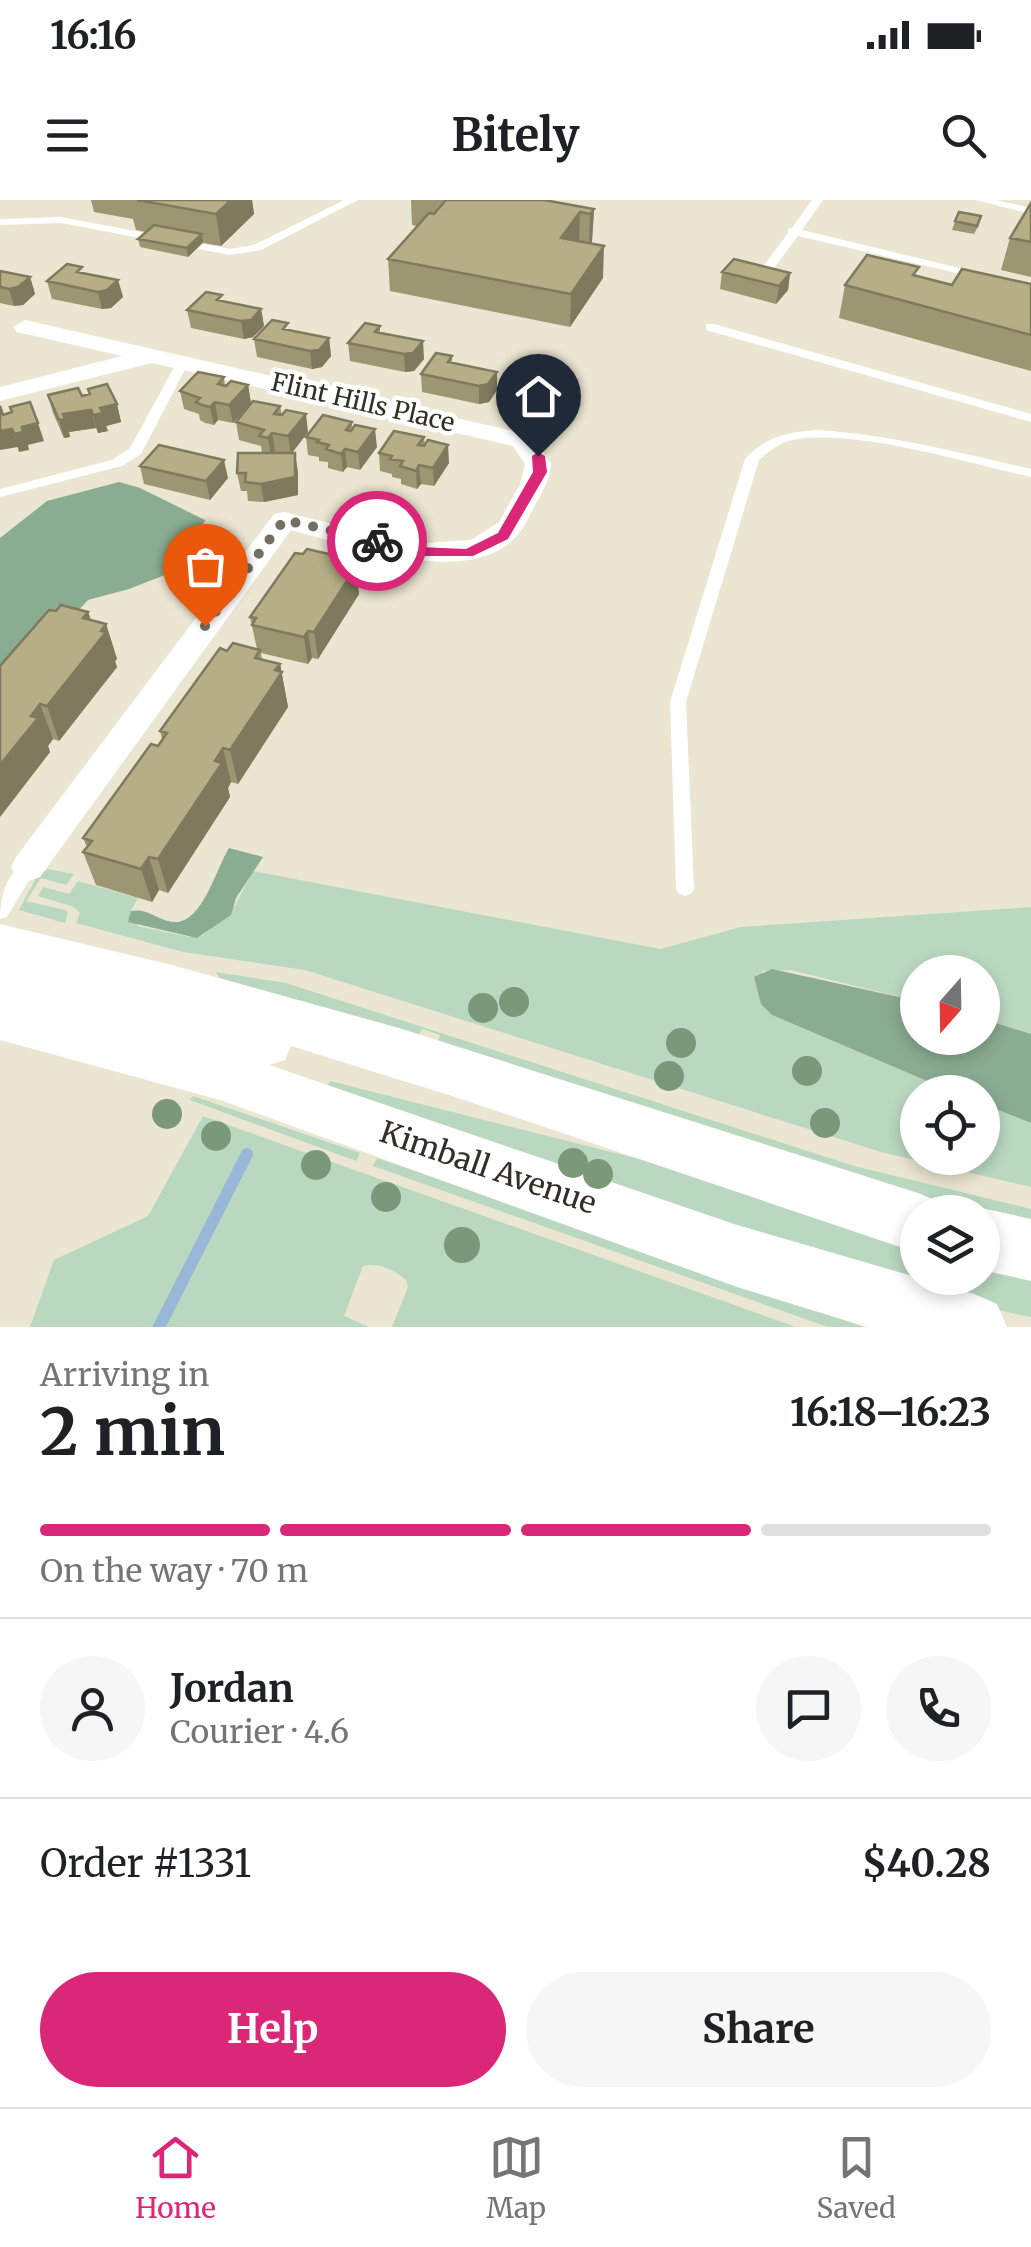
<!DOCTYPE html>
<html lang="en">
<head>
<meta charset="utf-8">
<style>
	body { margin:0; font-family:Merriweather,serif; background:#f6f6f6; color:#202124; height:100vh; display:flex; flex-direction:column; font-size:38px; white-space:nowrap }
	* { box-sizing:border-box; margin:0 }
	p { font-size:32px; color:#757577 }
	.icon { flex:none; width:55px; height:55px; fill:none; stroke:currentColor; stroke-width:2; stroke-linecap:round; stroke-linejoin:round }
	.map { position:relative; height:1127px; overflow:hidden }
	.side { display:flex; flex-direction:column; background:#fff; flex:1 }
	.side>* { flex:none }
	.needle { width:65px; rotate:200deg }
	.buttons { position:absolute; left:900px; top:755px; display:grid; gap:20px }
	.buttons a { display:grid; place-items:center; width:100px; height:100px; border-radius:50%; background:#fff; box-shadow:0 5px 15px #0003; font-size:50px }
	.pin { position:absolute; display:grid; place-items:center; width:85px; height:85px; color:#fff; margin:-102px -42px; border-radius:50% 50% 50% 0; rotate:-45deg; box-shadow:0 0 10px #0007 }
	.pin .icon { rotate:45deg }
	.courier { position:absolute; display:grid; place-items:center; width:100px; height:100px; margin:-50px; border:8px solid #db2777; border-radius:50%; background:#fff; color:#222; box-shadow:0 2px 12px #0007 }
	.summary em { font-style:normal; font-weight:700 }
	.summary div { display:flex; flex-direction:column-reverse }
	.summary { display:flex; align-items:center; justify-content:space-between; height:170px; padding:0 40px }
	h1 { font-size:65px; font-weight:700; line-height:75px }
	.bar { display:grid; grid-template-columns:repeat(4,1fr); gap:15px 10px; align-content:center; height:120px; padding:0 40px }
	.bar i { height:12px; border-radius:8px; background:#e0e0e0 }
	.bar .on { background:#db2777 }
	.bar p { grid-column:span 4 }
	.line { display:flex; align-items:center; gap:25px; padding:0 40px; border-top:2px solid #e0e0e0 }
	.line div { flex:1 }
	.round { display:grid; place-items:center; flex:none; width:105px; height:105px; border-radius:52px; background:#f6f6f6 }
	.button { display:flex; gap:20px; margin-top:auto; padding:20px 40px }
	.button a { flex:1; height:115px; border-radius:60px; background:#db2777; color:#fff; font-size:40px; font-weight:700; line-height:115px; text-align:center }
	.button a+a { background:#f6f6f6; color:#202124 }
	.status { display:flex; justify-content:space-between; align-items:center; height:70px; padding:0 50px; background:#fff; direction:ltr }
	.status svg { height:28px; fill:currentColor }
	header { display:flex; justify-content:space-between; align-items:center; height:130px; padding:0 40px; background:#fff; font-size:45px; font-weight:700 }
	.tabs { display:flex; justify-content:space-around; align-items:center; height:140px; border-top:2px solid #e0e0e0; background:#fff; font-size:28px; color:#757577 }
	.tabs a { display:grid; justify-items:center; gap:5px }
	.tabs .on { color:#db2777 }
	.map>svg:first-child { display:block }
	.green { fill:#bad8c0 }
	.forest { fill:#8aac91 }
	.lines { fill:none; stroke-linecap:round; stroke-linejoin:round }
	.stream { stroke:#99b7d6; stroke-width:12 }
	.lane { fill:#fff; fill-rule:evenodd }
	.street { fill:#fff; fill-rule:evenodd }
	.secondary { fill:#fff; fill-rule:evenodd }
	.tree { fill:#7c987a }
	.wall { fill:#9c9673 }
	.shaded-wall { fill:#7f7a5e }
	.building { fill:#b5ae86; stroke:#7f7a5e; stroke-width:2.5 }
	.route { fill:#db2777 }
	.done { stroke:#727063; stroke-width:10; stroke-dasharray:0 18 }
	.labels { text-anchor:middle; stroke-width:9; stroke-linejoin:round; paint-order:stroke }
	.street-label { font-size:25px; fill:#313028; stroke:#fff }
	.near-street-label { font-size:30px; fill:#313028; stroke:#fff }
</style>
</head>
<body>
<div class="status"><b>16:16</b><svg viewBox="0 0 49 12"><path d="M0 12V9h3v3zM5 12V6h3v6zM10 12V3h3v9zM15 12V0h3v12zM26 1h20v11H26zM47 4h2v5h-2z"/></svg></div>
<header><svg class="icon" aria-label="menu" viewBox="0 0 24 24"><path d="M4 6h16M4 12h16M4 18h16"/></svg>Bitely<svg class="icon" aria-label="search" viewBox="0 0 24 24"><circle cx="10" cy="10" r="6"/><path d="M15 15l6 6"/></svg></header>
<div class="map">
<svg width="1031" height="1127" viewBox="0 0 1031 1127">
	<rect width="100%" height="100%" fill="#eae6d1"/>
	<path class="green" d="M 48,669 L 74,674 L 66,685 L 41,678 L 26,701 L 65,710 L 68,712 L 65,723 L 19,710 L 37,676 Z
		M 253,671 L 660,749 L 741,727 L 1031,707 L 1031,834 L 983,819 L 982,772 L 918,772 L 917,801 L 790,770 L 762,771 L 772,815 L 953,892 L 918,892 L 918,958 L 982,958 L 983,904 L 1031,923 L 1031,987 L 881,952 L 305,770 L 183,752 L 76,723 L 80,713 L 74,707 L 38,696 L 43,687 L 69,694 L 78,681 L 138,698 L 131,711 L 138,726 L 189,737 L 202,736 L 235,706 Z
		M 216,772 L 286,783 L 854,966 L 1031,1009 L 1031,1026 L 908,997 L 865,976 L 438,841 L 440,835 L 422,829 L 419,834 L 409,835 L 220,779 Z
		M 330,881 L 659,964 L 917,1048 L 918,1078 L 982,1078 L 983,1064 L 1031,1075 L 1031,1117 L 987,1108 L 325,892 Z
		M 193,896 L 360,953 L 356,961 L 190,900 Z
		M 203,916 L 796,1127 L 392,1127 L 408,1087 L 406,1080 C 395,1070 378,1062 363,1066 L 344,1116 L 369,1127 L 30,1127 L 54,1060 L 148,1016 Z
		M 377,958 L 864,1127 L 828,1127 L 373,966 Z"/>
	<path class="forest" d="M 119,282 L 140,288 L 205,320 L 185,367 L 129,389 L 88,400 L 77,412 L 0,467 L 0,338 L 47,301 Z
		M 229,648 L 263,657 L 236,698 L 231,715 L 197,738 L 128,722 L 131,711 C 146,708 154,717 168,721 C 201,731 215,670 229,648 Z
		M 772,769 L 917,801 L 918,838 L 982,838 L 983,819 L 1031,834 L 1031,923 L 983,904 L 982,892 L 953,892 L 772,815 L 761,804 L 754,777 Z"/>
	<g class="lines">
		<path class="stream" d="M 159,1127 L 247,954"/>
		<path class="lane" d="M 344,0 L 358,0 L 261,50 L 230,55 L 61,23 L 0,25 L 0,19 L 61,17 L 230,49 L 254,45 Z
			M 812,0 L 823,0 L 802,30 L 988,75 L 982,79 L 798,36 L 769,75 L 761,75 L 759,72 L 788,33 L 788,29 L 792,28 Z
			M 976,0 L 996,0 L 1031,8 L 1031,14 Z
			M 706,124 L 714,124 L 1031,214 L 1031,222 L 706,130 Z
			M 183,158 L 189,162 L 141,254 L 122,266 L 0,297 L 0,289 L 112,260 L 130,248 L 177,162 Z
			M 816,230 C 889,234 960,253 1031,269 L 1031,277 C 967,263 854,228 792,240 C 779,243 768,252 759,260 L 686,502 L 694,688 L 692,693 L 685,696 L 678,693 L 676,688 L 670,502 L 745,259 C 765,237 787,232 816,230 Z
			M 28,660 L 35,662 L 37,667 L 7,717 L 0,719 C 0,697 7,670 28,660 Z"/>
		<path class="street" d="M 25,120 L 531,235 L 551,264 C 550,280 542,293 534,307 C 529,318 523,330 514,339 C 465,388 347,345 291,330 L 40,677 L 28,681 L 16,677 L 11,667 L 16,657 L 274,314 L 284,312 L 395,339 L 425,343 L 471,340 L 499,322 L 520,284 L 525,264 L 513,246 L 152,163 L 0,201 L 0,187 L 122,156 L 17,132 L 13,127 Z"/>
		<path class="secondary" d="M 0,724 L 172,765 L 399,828 L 918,993 L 940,1002 L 944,1012 L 918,1012 L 918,1053 L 455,897 L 291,846 L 285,860 L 269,865 L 737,1025 L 974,1094 L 997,1104 L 1007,1127 L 867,1127 L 737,1087 L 220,900 L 0,840 Z
			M 982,1008 L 1031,1019 L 1031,1081 L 982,1070 L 982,1012 L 972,1012 Z"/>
	</g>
	<g class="tree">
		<circle cx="514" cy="802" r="15"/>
		<circle cx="483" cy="808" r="15"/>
		<circle cx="681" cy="843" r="15"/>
		<circle cx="807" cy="871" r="15"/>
		<circle cx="669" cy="876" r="15"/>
		<circle cx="167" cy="914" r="15"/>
		<circle cx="825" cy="923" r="15"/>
		<circle cx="216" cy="936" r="15"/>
		<circle cx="573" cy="963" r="15"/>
		<circle cx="316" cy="965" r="15"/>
		<circle cx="598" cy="974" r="15"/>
		<circle cx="386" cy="997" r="15"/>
		<circle cx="462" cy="1045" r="18"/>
	</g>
	<path class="wall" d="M 91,0 L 252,0 L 254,14 L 221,46 L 203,43 L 188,57 L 140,47 L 138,39 L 146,32 L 136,30 L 133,19 L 94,12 Z
		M 411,0 L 544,0 L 594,9 L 592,41 L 591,44 L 603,78 L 570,127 L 390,91 L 388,59 L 417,26 L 412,25 Z
		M 1031,3 L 1031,77 L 1001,70 L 1010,38 Z
		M 955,21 L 979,25 L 974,34 L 952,30 Z
		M 0,71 L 30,77 L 35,94 L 23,105 L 14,106 L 0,103 Z
		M 722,72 L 790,73 L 788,90 L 776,104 L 720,89 Z
		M 84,73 L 118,80 L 123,97 L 111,108 L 102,109 L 52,99 L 47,81 Z
		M 917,76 L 952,85 L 1031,84 L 1031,171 L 839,118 L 845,85 Z
		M 223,101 L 261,109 L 264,126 L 253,137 L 244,139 L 191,128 L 187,110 Z
		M 380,126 L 380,133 L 424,159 L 414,171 L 405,172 L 350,161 L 348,143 Z
		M 289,130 L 329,138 L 331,156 L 322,167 L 312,169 L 257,157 L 254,139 Z
		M 452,156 L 452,163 L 497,172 L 497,190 L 489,202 L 479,204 L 422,192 L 421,174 Z
		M 224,177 L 225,186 L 248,185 L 251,203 L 233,223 L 218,220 L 214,225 L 205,223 L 200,220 L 199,214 L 184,209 L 180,191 Z
		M 88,189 L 117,204 L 121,222 L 106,226 L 108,231 L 98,233 L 96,228 L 69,232 L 70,237 L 64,238 L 53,213 L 48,195 L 82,196 L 89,194 Z
		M 280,206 L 282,215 L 308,232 L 292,253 L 298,272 L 298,295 L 264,302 L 248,301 L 247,291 L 241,291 L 237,273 L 262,253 L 261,246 L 239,240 L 236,222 Z
		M 352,222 L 352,228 L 377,247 L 360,270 L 347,267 L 343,272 L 328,268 L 328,262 L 319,261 L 319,257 L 308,255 L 306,237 Z
		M 424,237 L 425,245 L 449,263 L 434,286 L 421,284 L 417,289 L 401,284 L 401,279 L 392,277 L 392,274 L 380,271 L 379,253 Z
		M 140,266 L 228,278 L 210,300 L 144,284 Z
		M 355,367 L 359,394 L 318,459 L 312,458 L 308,464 L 261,453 L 262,460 L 280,464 L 288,507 L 238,584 L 231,582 L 228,588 L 230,597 L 168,693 L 159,690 L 152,702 L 96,685 L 83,652 L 87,647 L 83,638 L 158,546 L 162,539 L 160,531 L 227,451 L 257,449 L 250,417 Z
		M 56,411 L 88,412 L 91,420 L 106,424 L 117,459 L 115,461 L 117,467 L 59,541 L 53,539 L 48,546 L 50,552 L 0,617 Z"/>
	<path class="shaded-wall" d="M 231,0 L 252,0 L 254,14 L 221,46 L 216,14 Z
		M 594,9 L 592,41 L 589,46 L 590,14 Z
		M 580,12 L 579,44 L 561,38 Z
		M 202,34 L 203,42 L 188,57 L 187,48 Z
		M 604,46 L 603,78 L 570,127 L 571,94 Z
		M 790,73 L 788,90 L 776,104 L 779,86 Z
		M 30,77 L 35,94 L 23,105 L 14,106 L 9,89 Z
		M 118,80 L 123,97 L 111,108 L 102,109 L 98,92 Z
		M 261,109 L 264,126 L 253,137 L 244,139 L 241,121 Z
		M 329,138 L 331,156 L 322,167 L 312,169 L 310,151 Z
		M 423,141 L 424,159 L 414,171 L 405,172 L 404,154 Z
		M 497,172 L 497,190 L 489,202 L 479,204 L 479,186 Z
		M 248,185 L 251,203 L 233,223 L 229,205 Z
		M 215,202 L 218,220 L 214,225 L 210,207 Z
		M 117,204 L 121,222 L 106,226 L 108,231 L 98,233 L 93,215 L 100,208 Z
		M 91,210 L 96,228 L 69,232 L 70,237 L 64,238 L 59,220 L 63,214 Z
		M 306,214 L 308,232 L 291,254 L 288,236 Z
		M 38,223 L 44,241 L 28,245 L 29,250 L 19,252 L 14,234 L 22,227 Z
		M 12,229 L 18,247 L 0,250 L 0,231 Z
		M 375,229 L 377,247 L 360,270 L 358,252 Z
		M 272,233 L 275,251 L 271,256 L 268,238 Z
		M 448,245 L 449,263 L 434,286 L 433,268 Z
		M 345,249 L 347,267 L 343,272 L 341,254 Z
		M 295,253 L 298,272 L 298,295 L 264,302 L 261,284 Z
		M 224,260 L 228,278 L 210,300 L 206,281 Z
		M 419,265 L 421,284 L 417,289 L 416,271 Z
		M 355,360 L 359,394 L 318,459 L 314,432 Z
		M 88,412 L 98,443 L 101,431 L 106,424 L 117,459 L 115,461 L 117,467 L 59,541 L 47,506 L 83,418 Z
		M 308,431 L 312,458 L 308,464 L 304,437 Z
		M 280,464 L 288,507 L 238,584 L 230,550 Z
		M 40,504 L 53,539 L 48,546 L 50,552 L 0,617 L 0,565 Z
		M 223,548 L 231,582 L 228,588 L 230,597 L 168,693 L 158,659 Z
		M 149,657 L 159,690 L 152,702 L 141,669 Z"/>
	<path class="building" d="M 137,0 L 231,0 L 216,14 Z
		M 444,0 L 544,0 L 594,9 L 590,14 L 580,12 L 561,38 L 604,46 L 571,94 L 388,59 L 429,13 L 434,14 L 446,0 Z
		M 1031,3 L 1031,42 L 1010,38 Z
		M 959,12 L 981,16 L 977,26 L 955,21 Z
		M 154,25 L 202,34 L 187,48 L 138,39 Z
		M 867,55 L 919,67 L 913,75 L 952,85 L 962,69 L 1031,84 L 1031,135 L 845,85 Z
		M 734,59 L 790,73 L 779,86 L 722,72 Z
		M 67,64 L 82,67 L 77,72 L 118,80 L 107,90 L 98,92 L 47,81 Z
		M 0,71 L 30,77 L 18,87 L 9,89 L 0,87 Z
		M 206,92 L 222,95 L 217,100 L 261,109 L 251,120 L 241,121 L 187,110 Z
		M 272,120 L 288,123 L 283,129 L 329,138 L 319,150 L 310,151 L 254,139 Z
		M 365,123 L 380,126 L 375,132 L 423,141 L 413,153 L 404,154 L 348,143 Z
		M 436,153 L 452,156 L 448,162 L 497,172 L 488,184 L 479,186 L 421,174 Z
		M 198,172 L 224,177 L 218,184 L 226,186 L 231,181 L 248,185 L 229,205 L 215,202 L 210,207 L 202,205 L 196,202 L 200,198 L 180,191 Z
		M 107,184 L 117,204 L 100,208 L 103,213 L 93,215 L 91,210 L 63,214 L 65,219 L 59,220 L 48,195 L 78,188 L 82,196 L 90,194 L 88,189 Z
		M 253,201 L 280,206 L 274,214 L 282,215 L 286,210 L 306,214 L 288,236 L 272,233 L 268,238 L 259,236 L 264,230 L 236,222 Z
		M 30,202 L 38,223 L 22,227 L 23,232 L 14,234 L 12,229 L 0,231 L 0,206 L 3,215 L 12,212 L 10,207 Z
		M 323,215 L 352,222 L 346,230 L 351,231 L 355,225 L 375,229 L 358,252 L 345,249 L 341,254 L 326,249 L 329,245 L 317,242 L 319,240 L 306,237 Z
		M 394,231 L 424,237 L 418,245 L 424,246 L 428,240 L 448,245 L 433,268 L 419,265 L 416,271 L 400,266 L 403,261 L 390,259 L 392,256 L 379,253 Z
		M 159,245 L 224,260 L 206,281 L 140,266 Z
		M 238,253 L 295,253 L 295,277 L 261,284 L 245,282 L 246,273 L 237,273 Z
		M 307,349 L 355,360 L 351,365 L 356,367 L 314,432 L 308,431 L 304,437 L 252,425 L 256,418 L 250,417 L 295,353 L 303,354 Z
		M 61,405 L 88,412 L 83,418 L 106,424 L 101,431 L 106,432 L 47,506 L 40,504 L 31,516 L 38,518 L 0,565 L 0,466 L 49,410 L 56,411 Z
		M 233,443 L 260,450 L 255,458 L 280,464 L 275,470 L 282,472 L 230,550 L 223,548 L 215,561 L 222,563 L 158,659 L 149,657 L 141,669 L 83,652 L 92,641 L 83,638 L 151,544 L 158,546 L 167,533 L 160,531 L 220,448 L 227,451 Z"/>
	<path class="route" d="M 538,252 L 545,256 L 547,272 L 508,339 L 473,356 L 419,356 L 370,341 L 377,337 L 419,347 L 466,349 L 498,333 L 533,272 L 532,256 Z"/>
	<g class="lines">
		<path class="done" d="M 205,426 L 284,320 L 377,341"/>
	</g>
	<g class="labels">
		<g class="street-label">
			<text transform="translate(363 202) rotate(13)" y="9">Flint Hills Place</text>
		</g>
		<g class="near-street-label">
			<text transform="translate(488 968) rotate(19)" y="10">Kimball Avenue</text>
		</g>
	</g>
</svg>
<div class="buttons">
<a><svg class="needle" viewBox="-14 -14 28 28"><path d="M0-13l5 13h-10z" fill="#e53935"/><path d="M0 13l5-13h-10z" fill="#757577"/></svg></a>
<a><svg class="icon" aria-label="locate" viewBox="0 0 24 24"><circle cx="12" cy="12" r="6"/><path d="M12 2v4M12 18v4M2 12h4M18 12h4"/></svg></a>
<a><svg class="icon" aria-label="layers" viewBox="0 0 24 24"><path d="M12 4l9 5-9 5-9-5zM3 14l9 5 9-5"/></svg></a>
</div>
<div class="pin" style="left:205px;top:426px;background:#ea580c"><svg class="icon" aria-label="bag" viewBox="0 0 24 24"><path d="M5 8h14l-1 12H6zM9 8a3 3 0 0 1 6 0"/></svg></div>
<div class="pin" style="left:538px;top:256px;background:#1f2937"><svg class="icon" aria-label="home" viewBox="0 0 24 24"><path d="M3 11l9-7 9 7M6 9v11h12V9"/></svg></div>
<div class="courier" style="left:377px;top:341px"><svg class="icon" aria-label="bike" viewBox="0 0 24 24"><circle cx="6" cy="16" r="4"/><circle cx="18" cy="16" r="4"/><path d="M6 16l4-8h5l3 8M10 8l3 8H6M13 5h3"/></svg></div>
</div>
<section class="side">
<div class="summary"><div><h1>2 min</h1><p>Arriving in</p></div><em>16:18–16:23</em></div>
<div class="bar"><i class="on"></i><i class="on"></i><i class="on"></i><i></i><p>On the way · 70 m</p></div>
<div class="line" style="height:180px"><a class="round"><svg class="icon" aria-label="person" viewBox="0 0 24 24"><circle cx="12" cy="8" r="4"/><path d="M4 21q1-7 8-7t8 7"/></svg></a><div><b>Jordan</b><p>Courier · 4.6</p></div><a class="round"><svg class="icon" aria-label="chat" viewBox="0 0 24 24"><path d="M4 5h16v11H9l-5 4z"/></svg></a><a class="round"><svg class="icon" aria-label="phone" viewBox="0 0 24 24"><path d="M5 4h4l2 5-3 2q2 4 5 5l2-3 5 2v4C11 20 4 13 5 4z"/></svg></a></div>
<div class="line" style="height:130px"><div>Order #1331</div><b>$40.28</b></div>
<div class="button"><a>Help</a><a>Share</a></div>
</section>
<nav class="tabs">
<a class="on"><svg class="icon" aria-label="home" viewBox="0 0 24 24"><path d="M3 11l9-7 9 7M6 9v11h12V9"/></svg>Home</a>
<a><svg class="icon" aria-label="map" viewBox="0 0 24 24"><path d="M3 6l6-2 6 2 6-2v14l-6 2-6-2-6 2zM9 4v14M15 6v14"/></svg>Map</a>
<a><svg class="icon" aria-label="saved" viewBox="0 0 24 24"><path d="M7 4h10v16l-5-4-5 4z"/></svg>Saved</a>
</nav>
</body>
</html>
